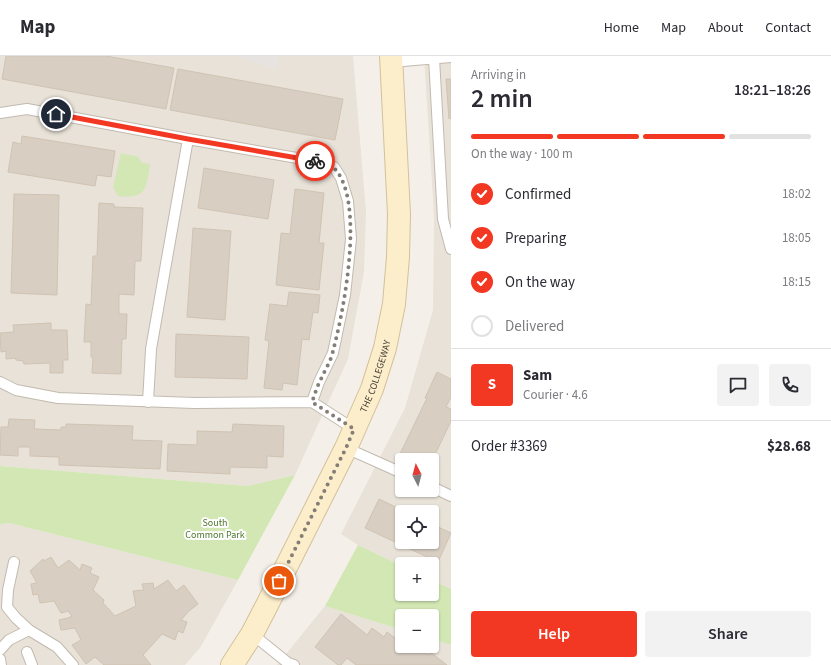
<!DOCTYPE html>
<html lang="en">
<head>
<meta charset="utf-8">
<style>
	body { margin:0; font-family:"Source Sans 3",sans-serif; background:#f2f2f3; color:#2b2b33; height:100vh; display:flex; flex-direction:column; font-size:15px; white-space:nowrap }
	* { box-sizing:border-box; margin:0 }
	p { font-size:13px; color:#7c7c81 }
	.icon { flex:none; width:22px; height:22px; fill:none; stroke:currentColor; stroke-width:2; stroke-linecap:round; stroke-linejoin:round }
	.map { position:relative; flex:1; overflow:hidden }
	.panel { display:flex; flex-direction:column; background:#fff; width:380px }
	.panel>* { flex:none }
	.needle { width:26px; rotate:354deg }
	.fabs { position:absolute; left:395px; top:397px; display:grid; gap:8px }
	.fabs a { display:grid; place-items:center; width:44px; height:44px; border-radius:4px; background:#fff; box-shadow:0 1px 3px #0004; font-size:20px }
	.pin { position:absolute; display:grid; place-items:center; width:34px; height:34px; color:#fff; margin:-17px; border:2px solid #fff; border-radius:50%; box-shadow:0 1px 4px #0007 }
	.courier { position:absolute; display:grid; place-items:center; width:40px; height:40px; margin:-20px; border:3px solid #f23822; border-radius:50%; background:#fff; color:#222; box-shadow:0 1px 5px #0007 }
	.headline em { font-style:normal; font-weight:600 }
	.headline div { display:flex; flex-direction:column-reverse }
	.headline { display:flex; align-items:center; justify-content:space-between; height:68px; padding:0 20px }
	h1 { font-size:26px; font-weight:600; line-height:30px }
	.bar { display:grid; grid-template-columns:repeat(4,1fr); gap:6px 4px; align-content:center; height:48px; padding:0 20px }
	.bar i { height:5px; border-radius:3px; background:#e1e1e2 }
	.bar .current { background:#f23822 }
	.bar p { grid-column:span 4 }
	.line { display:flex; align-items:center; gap:10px; padding:0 20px; border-top:1px solid #e1e1e2 }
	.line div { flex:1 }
	.round { display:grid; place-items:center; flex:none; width:42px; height:42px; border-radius:4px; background:#f2f2f3 }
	ol { padding:0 20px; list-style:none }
	li { display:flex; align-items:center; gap:12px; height:44px }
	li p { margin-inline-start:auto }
	li .icon { padding:4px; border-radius:50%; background:#f23822; color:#fff; stroke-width:4 }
	li:last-child { color:#7c7c81 }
	li i { width:22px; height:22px; border:2px solid #e1e1e2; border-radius:50% }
	.primary-button { display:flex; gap:8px; margin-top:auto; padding:8px 20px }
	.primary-button a { flex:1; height:46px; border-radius:4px; background:#f23822; color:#fff; font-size:16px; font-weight:600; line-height:46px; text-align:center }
	.primary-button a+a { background:#f2f2f3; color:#2b2b33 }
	header { display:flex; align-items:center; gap:24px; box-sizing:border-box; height:56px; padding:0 20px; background:#fff; border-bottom:1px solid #e1e1e2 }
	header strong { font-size:19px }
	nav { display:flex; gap:22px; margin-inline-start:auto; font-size:14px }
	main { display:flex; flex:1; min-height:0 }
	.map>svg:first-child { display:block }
	.residential { fill:#e8e2d8; fill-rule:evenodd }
	.green { fill:#d2e7b4 }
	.parking { fill:#e6e3e1 }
	.building { fill:#d8cec2; stroke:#d0c3b2 }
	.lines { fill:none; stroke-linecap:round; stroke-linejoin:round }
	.lane-casing { stroke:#c2baaf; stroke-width:12 }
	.secondary-casing { stroke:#d2c19a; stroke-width:24 }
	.lane { stroke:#fff; stroke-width:10 }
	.secondary { stroke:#fdeecb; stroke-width:22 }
	.done { stroke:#847e76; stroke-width:4; stroke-dasharray:0 7.2 }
	.route { stroke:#f23822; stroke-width:5 }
	.labels { text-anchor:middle; stroke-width:4; stroke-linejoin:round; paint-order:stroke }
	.street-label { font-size:10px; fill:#484138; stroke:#fff }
	.park-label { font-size:10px; fill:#4c782c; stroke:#fff }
</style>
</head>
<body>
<header>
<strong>Map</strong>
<nav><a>Home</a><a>Map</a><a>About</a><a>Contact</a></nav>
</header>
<main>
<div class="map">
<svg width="451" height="609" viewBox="0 0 451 609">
	<rect width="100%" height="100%" fill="#f4f0e9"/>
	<path class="residential" d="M 0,0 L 353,0 L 366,156 L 364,216 L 348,303 L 295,419 L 247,430 L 0,410 Z
		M 424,0 L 451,0 L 451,533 L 432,524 L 432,508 L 402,508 L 402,510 L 358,489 L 341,478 L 405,352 L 433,254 L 434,160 ZM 402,404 L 432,404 L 432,434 L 402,434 ZM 402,456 L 432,456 L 432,486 L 402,486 Z
		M 9,467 L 238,524 L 200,592 L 185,609 L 0,609 L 0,468 Z
		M 325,550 L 402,574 L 402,590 L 432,590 L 432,583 L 451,589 L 451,609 L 277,609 Z"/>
	<path class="green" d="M 121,97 L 139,101 L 139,103 L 142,107 L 150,108 C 146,133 147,143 118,140 L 113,131 Z
		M 0,410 L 247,430 L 295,419 L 238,524 L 9,467 L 0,468 Z
		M 358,489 L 402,510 L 402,538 L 432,538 L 432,524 L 451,533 L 451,589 L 432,583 L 432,560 L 402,560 L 402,574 L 325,550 Z"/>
	<path class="parking" d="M 236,0 L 279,0 L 276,13 Z"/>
	<path class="building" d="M 6,0 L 106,0 L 174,12 L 166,53 L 2,23 Z
		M 178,13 L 343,43 L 335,84 L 170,54 Z
		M 446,23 L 451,23 L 451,62 L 449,63 Z
		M 22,80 L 115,95 L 111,121 L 97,119 L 95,130 L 8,116 L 13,86 L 21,88 Z
		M 204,112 L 274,124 L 268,163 L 198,152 Z
		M 295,133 L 324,137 L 319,187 L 324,187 L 319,234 L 276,229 L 281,177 L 290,178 Z
		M 14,138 L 59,139 L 57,239 L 11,237 Z
		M 99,147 L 114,148 L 114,151 L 143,152 L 141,205 L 135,205 L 134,239 L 119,238 L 119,258 L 127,258 L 126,283 L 122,283 L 121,318 L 92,317 L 93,301 L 91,301 L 91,286 L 84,286 L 86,248 L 91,249 L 93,200 L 97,200 Z
		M 193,172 L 231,175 L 225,264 L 187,261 Z
		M 289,236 L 320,239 L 318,257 L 313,256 L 309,284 L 302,283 L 297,329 L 283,327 L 282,334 L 264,332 L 269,285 L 265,284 L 270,248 L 287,250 Z
		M 51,267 L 51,274 L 67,274 L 68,304 L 63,304 L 63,317 L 50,317 L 50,307 L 24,308 L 23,305 L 16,304 L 15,302 L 6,303 L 6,295 L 1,296 L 0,277 L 14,276 L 13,269 Z
		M 176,278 L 249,281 L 247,323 L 175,321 Z
		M 437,316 L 451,323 L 451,341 L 446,351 L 451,353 L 451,365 L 432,405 L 432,404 L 409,404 L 399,400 L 427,342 L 425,342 Z
		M 9,363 L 35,364 L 34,373 L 61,374 L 61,371 L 66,371 L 66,368 L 133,370 L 132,384 L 162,385 L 160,413 L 59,409 L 59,401 L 30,400 L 30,391 L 18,391 L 18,400 L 0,399 L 1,371 L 8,371 Z
		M 233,368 L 284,370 L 283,401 L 267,400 L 267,412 L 230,411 L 230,418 L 167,415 L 168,388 L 197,389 L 197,375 L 232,376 Z
		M 379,443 L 406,456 L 402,456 L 402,486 L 432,486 L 432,468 L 451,477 L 438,506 L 365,472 Z
		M 51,501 L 58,512 L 69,504 L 80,514 L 82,508 L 92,512 L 90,517 L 99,521 L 93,534 L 104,544 L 103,547 L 115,560 L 136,550 L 133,535 L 144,534 L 142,528 L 153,527 L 154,533 L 168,524 L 176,535 L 184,529 L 198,548 L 189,555 L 181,564 L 187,566 L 183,577 L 178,575 L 175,584 L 162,578 L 143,599 L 151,609 L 104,609 L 95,601 L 86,608 L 72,589 L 81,584 L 75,572 L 61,574 L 59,564 L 68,562 L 72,560 L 68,555 L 61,557 L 54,545 L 40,547 L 38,538 L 33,539 L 31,528 L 37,527 L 30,515 L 43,503 L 44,505 Z
		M 341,558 L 367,579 L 372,572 L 384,581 L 387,576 L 399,585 L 402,582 L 402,590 L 416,590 L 428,599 L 430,596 L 447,609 L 356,609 L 347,602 L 341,609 L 338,609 L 315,591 Z"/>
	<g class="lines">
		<g class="lane-casing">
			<path id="lane" d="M 434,2 L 443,163 L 451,193
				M 391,6 L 451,1
				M 0,57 L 27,53 L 188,83 L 320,106 L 334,111 L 341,122 L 348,145 L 351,183 L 345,239 L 333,297 L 319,326 L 312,346 L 194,347 L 58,342 L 16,334 L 0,326
				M 148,346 L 151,293 L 188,83
				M 312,346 L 354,373
				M 346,392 L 402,417
				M 432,431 L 451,440
				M 14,506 L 8,534 L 7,551 L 16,562 L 29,574
				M 252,578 L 288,607 L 294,609
				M 0,594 L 9,584 L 29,574 L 57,591 L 73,609
				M 27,596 L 32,609
				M 0,603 L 1,609"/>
		</g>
		<g class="secondary-casing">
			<g id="secondary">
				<path id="s1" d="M 232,609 L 252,578 L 266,551 L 346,392 L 372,333 L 385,292 L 394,248 L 398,201 L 399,158 L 391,0"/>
			</g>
		</g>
		<use href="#lane" class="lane"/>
		<use href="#secondary" class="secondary"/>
	</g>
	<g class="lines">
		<path class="done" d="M 279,525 L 346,392 L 354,373 L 312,346 C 315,338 317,330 321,323 C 325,314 331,305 333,295 C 344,254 365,146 335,113 C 331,108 321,106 315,105"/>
		<path class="route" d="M 56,58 L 188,83 L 315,105"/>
	</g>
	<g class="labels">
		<g class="street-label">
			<text dy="4" stroke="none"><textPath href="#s1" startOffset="323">THE COLLEGEWAY</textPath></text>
		</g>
		<g class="park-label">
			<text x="215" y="470">South<tspan x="215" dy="12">Common Park</tspan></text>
		</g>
	</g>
</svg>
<div class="fabs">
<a><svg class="needle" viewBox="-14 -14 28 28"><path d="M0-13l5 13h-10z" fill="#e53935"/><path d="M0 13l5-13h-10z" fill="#7c7c81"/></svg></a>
<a><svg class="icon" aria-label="locate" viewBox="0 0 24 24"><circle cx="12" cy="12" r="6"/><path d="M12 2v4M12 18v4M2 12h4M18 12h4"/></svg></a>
<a>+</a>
<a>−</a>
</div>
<div class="pin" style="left:279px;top:525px;background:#ea580c"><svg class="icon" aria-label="bag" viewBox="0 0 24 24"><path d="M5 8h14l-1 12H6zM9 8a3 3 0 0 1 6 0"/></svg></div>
<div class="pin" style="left:56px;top:58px;background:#1f2937"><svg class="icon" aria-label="home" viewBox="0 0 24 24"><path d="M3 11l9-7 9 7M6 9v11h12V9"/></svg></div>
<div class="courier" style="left:315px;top:105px"><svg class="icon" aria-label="bike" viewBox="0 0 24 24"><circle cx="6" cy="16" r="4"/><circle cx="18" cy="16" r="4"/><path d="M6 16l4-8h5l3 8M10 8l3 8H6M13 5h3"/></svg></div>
</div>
<section class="panel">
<div class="headline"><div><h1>2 min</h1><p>Arriving in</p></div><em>18:21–18:26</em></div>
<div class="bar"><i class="current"></i><i class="current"></i><i class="current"></i><i></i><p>On the way · 100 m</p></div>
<ol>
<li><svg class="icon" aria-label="check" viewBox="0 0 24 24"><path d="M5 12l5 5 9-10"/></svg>Confirmed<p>18:02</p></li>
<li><svg class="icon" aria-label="check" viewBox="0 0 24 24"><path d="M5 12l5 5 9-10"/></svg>Preparing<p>18:05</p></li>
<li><svg class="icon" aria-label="check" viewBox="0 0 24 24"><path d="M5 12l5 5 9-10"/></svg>On the way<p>18:15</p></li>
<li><i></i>Delivered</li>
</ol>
<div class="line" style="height:72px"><b class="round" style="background:#f23822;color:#fff">S</b><div><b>Sam</b><p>Courier · 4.6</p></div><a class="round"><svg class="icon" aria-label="chat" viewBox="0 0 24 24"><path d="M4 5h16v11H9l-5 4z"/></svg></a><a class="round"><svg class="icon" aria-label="phone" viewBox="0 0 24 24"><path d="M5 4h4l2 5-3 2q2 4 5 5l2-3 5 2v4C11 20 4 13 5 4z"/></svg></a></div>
<div class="line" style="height:52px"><div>Order #3369</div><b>$28.68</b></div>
<div class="primary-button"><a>Help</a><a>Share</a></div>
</section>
</main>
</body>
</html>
